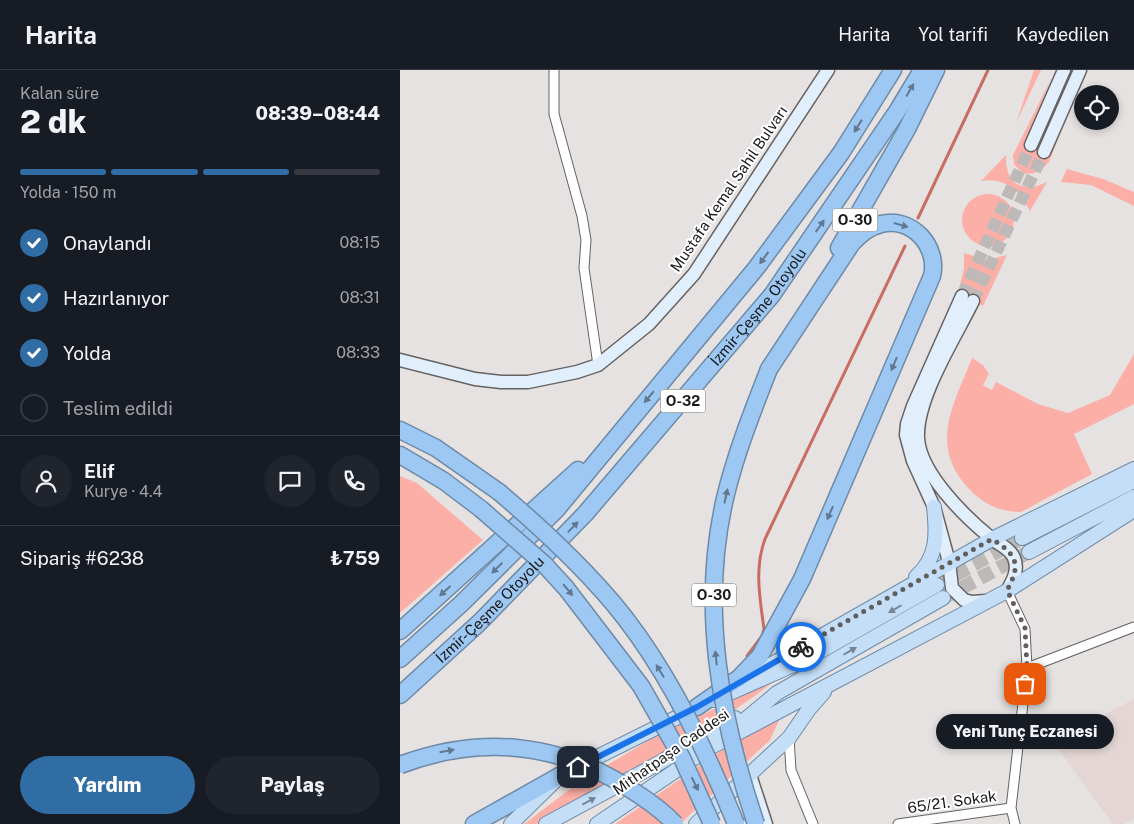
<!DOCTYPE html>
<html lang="tr">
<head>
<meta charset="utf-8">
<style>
	body { margin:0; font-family:"Public Sans",sans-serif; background:#20242c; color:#f1f3f6; height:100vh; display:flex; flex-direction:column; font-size:19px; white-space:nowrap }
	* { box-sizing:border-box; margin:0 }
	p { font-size:16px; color:#9ea1a6 }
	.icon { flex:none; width:28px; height:28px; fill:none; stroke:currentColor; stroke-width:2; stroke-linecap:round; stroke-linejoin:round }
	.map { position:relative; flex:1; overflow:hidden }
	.side { display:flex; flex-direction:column; background:#171b24; width:400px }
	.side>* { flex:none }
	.fabs { position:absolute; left:674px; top:15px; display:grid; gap:10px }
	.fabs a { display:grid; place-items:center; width:45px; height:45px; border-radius:50%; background:#171b24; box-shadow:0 2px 8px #0003; font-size:25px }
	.pin { position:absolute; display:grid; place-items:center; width:42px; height:42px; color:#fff; margin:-21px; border-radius:10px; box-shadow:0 2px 8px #0006 }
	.courier { position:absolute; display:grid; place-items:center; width:50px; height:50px; margin:-25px; border:4px solid #1a73e8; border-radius:50%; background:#fff; color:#222; box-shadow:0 1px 6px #0007 }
	.bubble { position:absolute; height:35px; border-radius:18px; background:#171b24; box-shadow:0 2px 8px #0003; font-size:16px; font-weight:800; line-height:35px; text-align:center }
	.overview em { font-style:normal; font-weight:800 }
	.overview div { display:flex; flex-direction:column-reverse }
	.overview { display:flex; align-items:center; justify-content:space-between; height:85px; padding:0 20px }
	h1 { font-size:32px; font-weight:800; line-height:38px }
	.bar { display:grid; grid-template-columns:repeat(4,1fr); gap:8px 5px; align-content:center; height:60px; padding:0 20px }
	.bar i { height:6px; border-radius:4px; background:#363941 }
	.bar .selected { background:#306da4 }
	.bar p { grid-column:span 4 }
	.line { display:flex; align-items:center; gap:12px; padding:0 20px; border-top:1px solid #363941 }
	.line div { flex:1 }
	.round { display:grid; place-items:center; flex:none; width:52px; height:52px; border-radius:26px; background:#20242c }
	ol { padding:0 20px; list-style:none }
	li { display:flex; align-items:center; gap:15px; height:55px }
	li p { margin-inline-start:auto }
	li .icon { padding:5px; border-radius:50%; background:#306da4; color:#fff; stroke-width:4 }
	li:last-child { color:#9ea1a6 }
	li i { width:28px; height:28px; border:2px solid #363941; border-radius:50% }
	.primary-button { display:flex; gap:10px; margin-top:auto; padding:10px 20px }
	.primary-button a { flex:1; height:58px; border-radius:30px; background:#306da4; color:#fff; font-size:20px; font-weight:800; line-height:58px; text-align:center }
	.primary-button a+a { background:#20242c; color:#f1f3f6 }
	header { display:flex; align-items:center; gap:30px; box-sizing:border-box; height:70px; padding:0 25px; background:#171b24; border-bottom:1px solid #363941 }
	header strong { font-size:24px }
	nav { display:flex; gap:28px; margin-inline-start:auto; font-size:18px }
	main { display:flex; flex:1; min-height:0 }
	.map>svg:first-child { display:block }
	.built { fill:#e3d6d4 }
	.green { fill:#fcafa7 }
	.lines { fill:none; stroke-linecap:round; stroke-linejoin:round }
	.stream { stroke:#c96c64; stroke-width:3 }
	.secondary-tunnel { stroke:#bdb9b9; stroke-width:12; stroke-dasharray:12 6; stroke-linecap:butt }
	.primary-tunnel { stroke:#bdb9b9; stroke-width:14; stroke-dasharray:14 7; stroke-linecap:butt }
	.street-casing { stroke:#666262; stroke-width:11 }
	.secondary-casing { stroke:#666262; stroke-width:15 }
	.primary-casing { stroke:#6e8aa6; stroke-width:16 }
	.highway-casing { stroke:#6e8aa6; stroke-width:19 }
	.street { stroke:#fff; stroke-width:9 }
	.secondary { stroke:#e1eefb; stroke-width:12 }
	.primary { stroke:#c4def8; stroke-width:14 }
	.highway { stroke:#9cc8f3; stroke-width:16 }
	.highway-bridge-casing { stroke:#6e8aa6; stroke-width:19; stroke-linecap:butt }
	.highway-bridge { stroke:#9cc8f3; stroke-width:16 }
	.oneway { fill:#617890 }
	.oneway2 { fill:#778493 }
	.done { stroke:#615e5e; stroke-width:5; stroke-dasharray:0 9 }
	.route { stroke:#1a73e8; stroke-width:6 }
	.labels { text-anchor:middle; stroke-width:4; stroke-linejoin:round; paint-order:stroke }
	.shield { fill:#fff; stroke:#5e5d5d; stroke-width:1 }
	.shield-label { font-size:14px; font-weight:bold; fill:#191717 }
	.street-label { font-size:15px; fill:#191717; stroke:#fff }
</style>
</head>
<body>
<header>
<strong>Harita</strong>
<nav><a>Harita</a><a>Yol tarifi</a><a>Kaydedilen</a></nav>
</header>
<main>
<section class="side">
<div class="overview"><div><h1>2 dk</h1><p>Kalan süre</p></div><em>08:39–08:44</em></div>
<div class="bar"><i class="selected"></i><i class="selected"></i><i class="selected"></i><i></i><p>Yolda · 150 m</p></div>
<ol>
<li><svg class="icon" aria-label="check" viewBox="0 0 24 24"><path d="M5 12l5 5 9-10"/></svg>Onaylandı<p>08:15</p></li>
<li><svg class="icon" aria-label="check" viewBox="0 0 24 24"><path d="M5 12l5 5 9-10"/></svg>Hazırlanıyor<p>08:31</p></li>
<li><svg class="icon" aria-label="check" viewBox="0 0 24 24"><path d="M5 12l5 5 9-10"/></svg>Yolda<p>08:33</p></li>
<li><i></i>Teslim edildi</li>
</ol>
<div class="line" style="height:90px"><a class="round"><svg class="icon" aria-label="person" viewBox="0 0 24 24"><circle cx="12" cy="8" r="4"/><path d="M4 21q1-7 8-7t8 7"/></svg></a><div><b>Elif</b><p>Kurye · 4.4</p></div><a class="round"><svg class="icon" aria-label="chat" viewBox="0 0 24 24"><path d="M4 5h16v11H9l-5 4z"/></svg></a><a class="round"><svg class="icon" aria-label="phone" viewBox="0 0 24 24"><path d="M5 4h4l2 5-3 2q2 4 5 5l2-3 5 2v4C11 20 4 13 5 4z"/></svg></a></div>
<div class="line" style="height:65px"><div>Sipariş #6238</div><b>₺759</b></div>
<div class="primary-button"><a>Yardım</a><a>Paylaş</a></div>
</section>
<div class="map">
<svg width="734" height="754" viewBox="0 0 734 754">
	<rect width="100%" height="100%" fill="#e6e2e2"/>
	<path class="built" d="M 734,629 L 734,748 L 724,754 L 713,754 L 653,672 Z"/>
	<path class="green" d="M 634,0 L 641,0 L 616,53 Z
		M 686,0 L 649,92 C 640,102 635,105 622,103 L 614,94 L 613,85 L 652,7 L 625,73 L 648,84 Z
		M 606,85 C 605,114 622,124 647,112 L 630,141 C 619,120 605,107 581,111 Z
		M 667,99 L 703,109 L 734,122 L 734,136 L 691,115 L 661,112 Z
		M562 150a26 26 0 1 1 52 0a26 26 0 1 1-52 0Z
		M 564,183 L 587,190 L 607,185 L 583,236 L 558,224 L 564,198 Z
		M 734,284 L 734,334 L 674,364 L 692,404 L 621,442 C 600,442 585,435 570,420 C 528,376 553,336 572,288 L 583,295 L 589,304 L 583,315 L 592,320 L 596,312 L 638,334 L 668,343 L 710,325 Z
		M 0,406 L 17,413 L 83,470 L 0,543 Z
		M 377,609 C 304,667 217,708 136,754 L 124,754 L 182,710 L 251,669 Z
		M 381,646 L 370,670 L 280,754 L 215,754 L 348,662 Z"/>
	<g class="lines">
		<path class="stream" d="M 518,148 L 588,0
			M 347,586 L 362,566 L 364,559 C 360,528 354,499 365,469 L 505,176"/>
		<path class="secondary-tunnel" d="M 562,226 L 631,75
			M 573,231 L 644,82"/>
		<path class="primary-tunnel" d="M 537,515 L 622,468
			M 543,528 L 629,482"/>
		<g class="street-casing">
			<path id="street" d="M 154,0 L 154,44 L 182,146 L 186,170 L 184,198 L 198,295
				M 607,521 L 625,559 L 627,598 L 611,738 L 615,754
				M 627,598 L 734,557
				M 389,668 L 391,700 L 413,754
				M 498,754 L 611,738"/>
		</g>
		<g class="secondary-casing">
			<path id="secondary" d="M 631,75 L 664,0
				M 644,82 L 680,0
				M 562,226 L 513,336 L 507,354 L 506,365 L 513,391 L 534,437 L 549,492 L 552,518 L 564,530 L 572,532 L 586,531
				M 573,231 C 555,268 516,328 518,368 C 520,403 565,447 591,468 C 599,475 610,478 614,488 C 619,500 613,510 607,521
				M 0,290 L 75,309 L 101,312 L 128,312 L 177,302 L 198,295 L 249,254 L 294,204 L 428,0
				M 350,705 L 366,754"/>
		</g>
		<g class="primary-casing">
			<path id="primary" d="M 622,468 L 734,411
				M 629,482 L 734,427
				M 516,507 C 538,487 537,464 534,437
				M 337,614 L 592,469 L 734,399
				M 314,630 L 407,589 L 537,515
				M 335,658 L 377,623 L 543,528
				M 313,676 L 607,521 L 734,440
				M 111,754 L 161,705 L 294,639
				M 146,754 L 261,692 L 335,648
				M 197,754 L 312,676
				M 296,754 L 389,668 L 409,639 L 424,622"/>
		</g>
		<g class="highway-casing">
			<g id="highway">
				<path d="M 439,178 L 507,59 L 536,0"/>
				<path d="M 0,360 L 36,378 L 99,422"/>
				<path d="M 0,385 L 44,411 L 81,439"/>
				<path d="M 0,561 L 178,400"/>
				<path d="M 0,589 L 61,534 L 157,439 L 357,197 L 441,83 L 493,0"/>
				<path id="s1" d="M 0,625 L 80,552 L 185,444 L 372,225 L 498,40 L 522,0"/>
				<path d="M 297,637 L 339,608 L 360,586 L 402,509 L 532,206 C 539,177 512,146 481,154 C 469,157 461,164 452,173 L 369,299"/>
				<path d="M 74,754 L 161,705"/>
			</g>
		</g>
		<use href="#street" class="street"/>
		<use href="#secondary" class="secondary"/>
		<use href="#primary" class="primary"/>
		<use href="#highway" class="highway"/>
		<g class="highway-bridge-casing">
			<path id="highway-bridge" d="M 99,422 C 139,456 179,493 213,533 C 266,596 305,677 336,754
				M 81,439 L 144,494 L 166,518 L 241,616 L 282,688 L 312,754
				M 0,695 C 80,665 158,672 230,719 C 246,729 262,740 275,754
				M 356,754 C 320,648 299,535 326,424 C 337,380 353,340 369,299"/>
		</g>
		<use href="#highway-bridge" class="highway-bridge"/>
	</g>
	<defs><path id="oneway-solid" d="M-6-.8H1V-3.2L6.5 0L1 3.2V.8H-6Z" transform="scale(1.25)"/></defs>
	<g class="oneway">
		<use href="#oneway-solid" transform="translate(510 20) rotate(-60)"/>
		<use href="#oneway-solid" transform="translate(458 56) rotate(122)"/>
		<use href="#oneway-solid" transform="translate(501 155) rotate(16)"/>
		<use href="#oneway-solid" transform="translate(420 156) rotate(-55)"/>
		<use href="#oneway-solid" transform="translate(364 188) rotate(126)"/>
		<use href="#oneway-solid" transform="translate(494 294) rotate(113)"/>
		<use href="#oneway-solid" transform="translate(249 327) rotate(130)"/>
		<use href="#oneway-solid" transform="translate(326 426) rotate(-78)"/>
		<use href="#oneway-solid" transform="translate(430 443) rotate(114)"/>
		<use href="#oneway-solid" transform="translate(173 457) rotate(-46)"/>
		<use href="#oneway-solid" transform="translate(97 498) rotate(135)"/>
		<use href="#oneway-solid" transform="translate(168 520) rotate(50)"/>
		<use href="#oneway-solid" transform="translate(45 521) rotate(138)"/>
		<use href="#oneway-solid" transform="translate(316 588) rotate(-96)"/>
		<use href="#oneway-solid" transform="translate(260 601) rotate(-122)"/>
		<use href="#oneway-solid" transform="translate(47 681) rotate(-10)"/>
		<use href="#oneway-solid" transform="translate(295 714) rotate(64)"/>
	</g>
	<g class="oneway2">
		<use href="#oneway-solid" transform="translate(495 539) rotate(150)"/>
		<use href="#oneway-solid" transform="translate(450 581) rotate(-30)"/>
		<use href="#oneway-solid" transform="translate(189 731) rotate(-28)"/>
	</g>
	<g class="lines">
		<path class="done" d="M 401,577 L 592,469 C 616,484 622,494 607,520 L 625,558 L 627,598 L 625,614"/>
		<path class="route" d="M 178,697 L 297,637 L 401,577"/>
	</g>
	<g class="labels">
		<g class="shield">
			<rect x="432.5" y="138.5" width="45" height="23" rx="4"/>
			<rect x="260.5" y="319.5" width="45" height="23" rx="4"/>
			<rect x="291.5" y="513.5" width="45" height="23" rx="4"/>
		</g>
		<g class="shield-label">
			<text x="455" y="155">O-30</text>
			<text x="283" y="336">O-32</text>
			<text x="314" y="530">O-30</text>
		</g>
		<g class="street-label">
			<text transform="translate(329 119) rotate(-56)" y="5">Mustafa Kemal Sahil Bulvarı</text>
			<text dy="5" stroke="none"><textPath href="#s1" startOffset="529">İzmir-Çeşme Otoyolu</textPath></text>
			<text dy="5" stroke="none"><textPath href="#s1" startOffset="124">İzmir-Çeşme Otoyolu</textPath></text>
			<text transform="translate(271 682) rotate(-35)" y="5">Mithatpaşa Caddesi</text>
			<text transform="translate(552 732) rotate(-8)" y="5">65/21. Sokak</text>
		</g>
	</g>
</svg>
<div class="fabs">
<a><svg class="icon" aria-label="locate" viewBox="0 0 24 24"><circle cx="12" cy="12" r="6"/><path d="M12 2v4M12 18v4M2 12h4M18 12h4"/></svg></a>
</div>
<div class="pin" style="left:625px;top:614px;background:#ea580c"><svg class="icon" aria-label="bag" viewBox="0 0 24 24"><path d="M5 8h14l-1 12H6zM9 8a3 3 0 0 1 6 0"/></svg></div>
<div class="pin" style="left:178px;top:697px;background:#1f2937"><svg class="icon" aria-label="home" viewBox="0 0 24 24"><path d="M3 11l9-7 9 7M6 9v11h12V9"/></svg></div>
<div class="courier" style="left:401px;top:577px"><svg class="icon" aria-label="bike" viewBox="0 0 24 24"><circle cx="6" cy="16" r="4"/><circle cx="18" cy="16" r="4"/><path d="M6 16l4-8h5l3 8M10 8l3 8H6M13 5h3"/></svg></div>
<div class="bubble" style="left:536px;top:644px;width:178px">Yeni Tunç Eczanesi</div>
</div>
</main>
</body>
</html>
